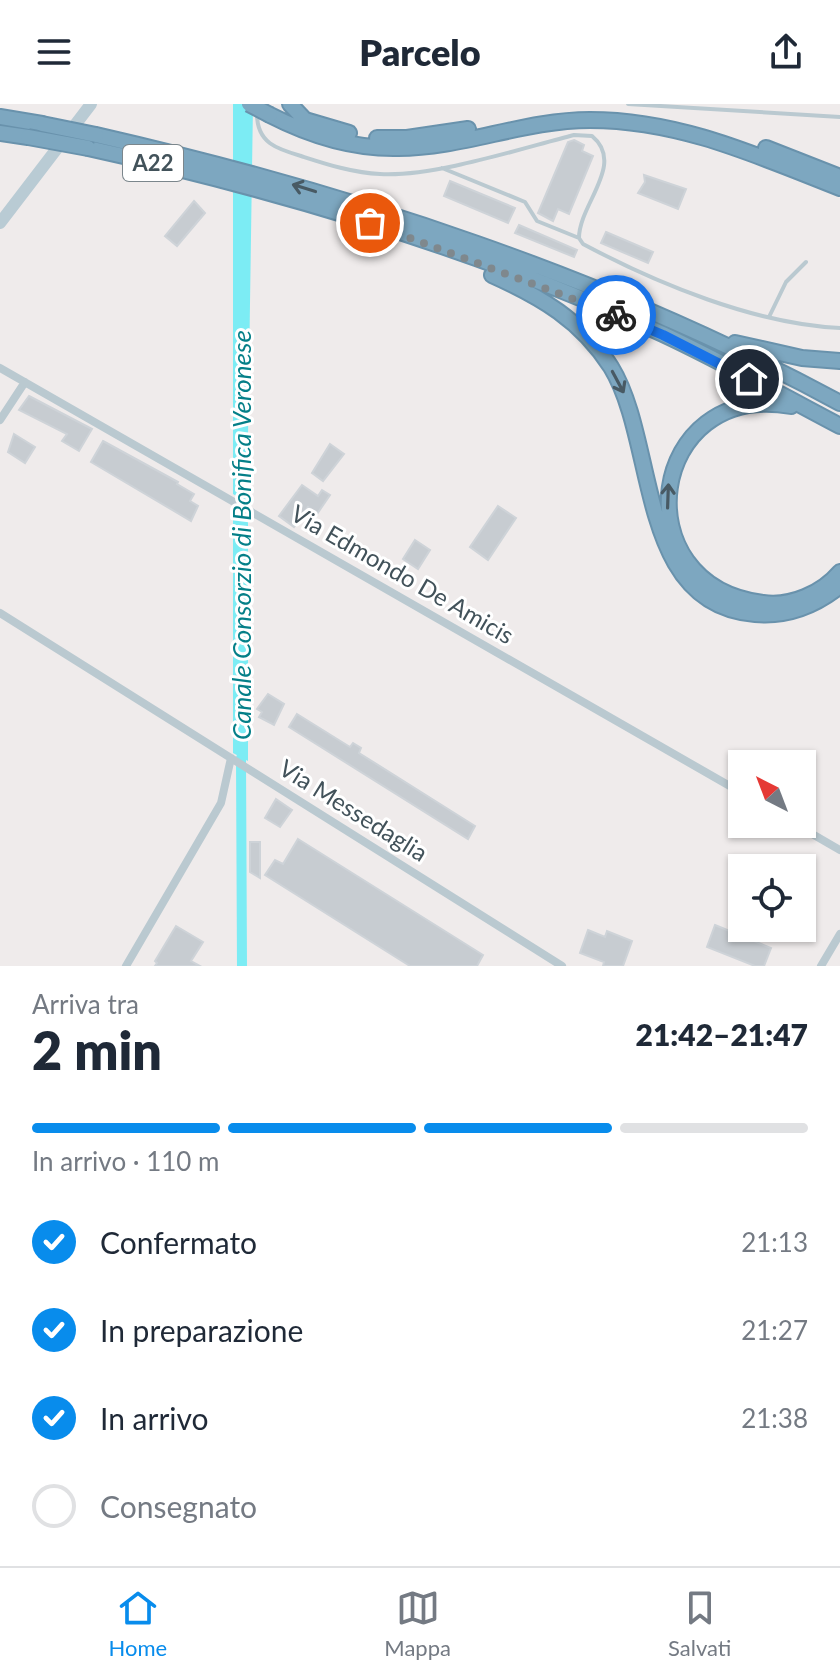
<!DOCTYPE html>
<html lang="it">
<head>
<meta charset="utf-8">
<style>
	body { margin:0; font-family:Lato,sans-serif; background:#f2f2f3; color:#1f2937; height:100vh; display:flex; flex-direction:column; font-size:30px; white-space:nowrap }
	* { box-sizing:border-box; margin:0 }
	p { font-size:26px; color:#747a83 }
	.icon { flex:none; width:44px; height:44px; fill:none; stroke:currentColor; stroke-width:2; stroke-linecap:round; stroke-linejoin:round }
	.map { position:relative; height:862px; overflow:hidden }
	.sheet { display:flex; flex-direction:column; background:#fff; flex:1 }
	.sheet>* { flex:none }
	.needle { width:52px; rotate:318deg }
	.tools { position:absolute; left:728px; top:646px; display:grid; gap:16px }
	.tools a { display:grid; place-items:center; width:88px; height:88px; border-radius:0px; background:#fff; box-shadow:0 2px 6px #0004; font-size:40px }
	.pin { position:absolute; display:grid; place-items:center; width:68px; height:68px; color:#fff; margin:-34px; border:4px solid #fff; border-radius:50%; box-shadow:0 2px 8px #0007 }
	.courier { position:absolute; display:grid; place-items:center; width:80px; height:80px; margin:-40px; border:6px solid #1a73e8; border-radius:50%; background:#fff; color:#222; box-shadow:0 2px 10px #0007 }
	.headline em { font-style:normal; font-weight:800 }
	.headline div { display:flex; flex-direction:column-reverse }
	.headline { display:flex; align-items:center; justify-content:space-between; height:136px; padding:0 32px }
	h1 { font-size:52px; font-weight:800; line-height:60px }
	.bar { display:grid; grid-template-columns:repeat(4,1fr); gap:12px 8px; align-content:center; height:96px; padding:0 32px }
	.bar i { height:10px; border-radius:6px; background:#e0e1e3 }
	.bar .current { background:#088cec }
	.bar p { grid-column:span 4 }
	ol { padding:0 32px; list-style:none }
	li { display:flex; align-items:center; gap:24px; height:88px }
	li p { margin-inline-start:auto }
	li .icon { padding:8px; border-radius:50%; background:#088cec; color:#fff; stroke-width:4 }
	li:last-child { color:#747a83 }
	li i { width:44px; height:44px; border:4px solid #e0e1e3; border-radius:50% }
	header { display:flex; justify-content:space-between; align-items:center; height:104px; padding:0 32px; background:#fff; font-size:36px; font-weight:800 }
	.menu { display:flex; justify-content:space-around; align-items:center; height:112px; border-top:2px solid #e0e1e3; background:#fff; font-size:22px; color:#747a83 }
	.menu a { display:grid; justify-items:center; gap:4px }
	.menu .current { color:#088cec }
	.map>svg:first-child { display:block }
	.water { fill:#7cecf4 }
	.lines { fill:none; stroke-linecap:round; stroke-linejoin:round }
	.canal { stroke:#7cecf4; stroke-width:10 }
	.building { fill:#c7ccd1; stroke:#ced3d8; stroke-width:2 }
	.highway-casing { stroke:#6992ac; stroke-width:18 }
	.lane { stroke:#bac9d0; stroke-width:4 }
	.street { stroke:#bac9d0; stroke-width:8 }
	.secondary { stroke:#b9cbd4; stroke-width:12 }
	.highway { stroke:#7da7c0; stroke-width:14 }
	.highway-bridge-casing { stroke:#6992ac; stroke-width:18; stroke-linecap:butt }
	.highway-bridge { stroke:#7da7c0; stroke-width:14 }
	.oneway { stroke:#485a64 }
	.done { stroke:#7f888d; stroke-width:8; stroke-dasharray:0 14.4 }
	.route { stroke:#1a73e8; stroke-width:10 }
	.labels { text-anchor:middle; stroke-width:6; stroke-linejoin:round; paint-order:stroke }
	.shield { fill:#fff; stroke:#7b868c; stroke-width:2 }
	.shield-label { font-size:22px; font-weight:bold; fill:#42525a }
	.street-label { font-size:24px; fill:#42525a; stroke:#fff }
	.water-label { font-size:26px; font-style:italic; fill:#047f88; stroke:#fff }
</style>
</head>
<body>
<header><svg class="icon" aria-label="menu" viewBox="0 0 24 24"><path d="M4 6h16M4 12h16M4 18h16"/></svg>Parcelo<svg class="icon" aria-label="share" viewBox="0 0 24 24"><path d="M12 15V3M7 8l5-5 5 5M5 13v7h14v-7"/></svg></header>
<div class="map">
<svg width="840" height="862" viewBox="0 0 840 862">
	<rect width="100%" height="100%" fill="#efebeb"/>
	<path class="water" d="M 233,0 L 253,0 L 247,399 L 233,390 Z
		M 233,400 L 248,408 L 248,657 L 233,649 Z"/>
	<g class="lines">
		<path class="canal" d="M 241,654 L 242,862"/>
	</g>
	<path class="building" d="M 574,36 L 584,41 L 582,47 L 593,52 L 569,110 L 558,105 L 553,117 L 538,109 L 568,38 Z
		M 644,71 L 686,85 L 678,105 L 638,89 L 645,78 Z
		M 450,77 L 515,104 L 508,119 L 444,92 Z
		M 194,97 L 205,109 L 177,142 L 165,132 Z
		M 519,121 L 577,146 L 574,153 L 515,129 Z
		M 606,128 L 653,148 L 648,159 L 601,139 Z
		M 29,292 L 92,325 L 79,347 L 62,337 L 67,330 L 19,306 Z
		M 14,330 L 35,343 L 25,359 L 8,348 Z
		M 103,337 L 178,378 L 177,380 L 194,390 L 190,397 L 198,402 L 191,417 L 91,358 Z
		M 330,340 L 344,350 L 323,377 L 312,369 Z
		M 302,381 L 318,392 L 322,386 L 330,391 L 317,410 L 308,403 L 294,423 L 279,412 Z
		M 498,402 L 516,414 L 488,456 L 470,443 Z
		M 415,436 L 430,446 L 418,465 L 403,455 Z
		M 268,590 L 284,600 L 274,621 L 259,613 L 262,608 L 257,605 Z
		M 297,610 L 350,643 L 353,639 L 361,644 L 359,649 L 475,722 L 468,735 L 289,623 Z
		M 276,695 L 292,706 L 280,723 L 265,714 Z
		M 298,735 L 483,851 L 477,862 L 410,862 L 265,771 L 275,756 L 283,760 Z
		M 250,738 L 260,738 L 260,774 L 250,768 Z
		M 715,821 L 771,844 L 764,862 L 755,862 L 707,843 Z
		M 176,822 L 203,838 L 191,857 L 200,862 L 155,862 L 157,859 L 155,857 Z
		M 588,826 L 605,833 L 607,827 L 632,837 L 623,862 L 603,862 L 604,858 L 580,849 Z"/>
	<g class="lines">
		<g class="highway-casing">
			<path id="highway" d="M 290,0 L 305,16 L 349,29
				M 270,11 C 309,31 353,45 398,44 C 463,44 524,16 590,16 C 680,16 758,52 840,84
				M 0,13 L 42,20
				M 0,29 L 28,33
				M 96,31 C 353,90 607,173 840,299
				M 377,34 L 407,34 L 468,25
				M 88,44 C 284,87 480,146 663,230 C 723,258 781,291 840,322
				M 766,44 L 840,73
				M 492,171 C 541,193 581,216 611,263 C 658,339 636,501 755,510 C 787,513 815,502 840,482
				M 735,239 L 802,254 L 840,257
				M 791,302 C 648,276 620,481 763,499 C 791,503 822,489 840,468"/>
		</g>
		<path class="lane" d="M 628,0 L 840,13
			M 257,10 C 257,39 277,45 301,52 C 326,60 353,69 380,70 C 434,73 519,45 574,31 L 592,32 C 626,60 579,100 579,134 L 583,140 C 658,180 755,220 840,224
			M 442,64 L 525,98 L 537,117 L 579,134
			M 769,213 L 786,178 L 806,158"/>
		<path class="street" d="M 0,264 L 742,689
			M 0,316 L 25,278
			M 0,509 L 562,862
			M 795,720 L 840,746
			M 126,862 L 221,699 L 231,654
			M 821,862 L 840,830"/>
		<path class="secondary" d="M 0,119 L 91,0"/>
		<use href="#highway" class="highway"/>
		<g class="highway-bridge-casing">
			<path id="highway-bridge" d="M 249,0 L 270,11
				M 42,20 L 96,31
				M 28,33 L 88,44"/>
		</g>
		<use href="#highway-bridge" class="highway-bridge"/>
	</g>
	<defs><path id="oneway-shaft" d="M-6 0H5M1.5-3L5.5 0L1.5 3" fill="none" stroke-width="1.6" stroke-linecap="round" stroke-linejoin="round" transform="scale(2)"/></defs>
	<g class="oneway">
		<use href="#oneway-shaft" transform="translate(304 84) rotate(-163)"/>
		<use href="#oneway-shaft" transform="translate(618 278) rotate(62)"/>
		<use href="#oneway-shaft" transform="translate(668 392) rotate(-88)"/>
	</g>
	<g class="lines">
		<path class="done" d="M 370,119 L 616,211"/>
		<path class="route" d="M 616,211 L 663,231 L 749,275"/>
	</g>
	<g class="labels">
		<rect class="shield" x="123" y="41" width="60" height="36" rx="6"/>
		<g class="shield-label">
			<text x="153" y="67">A22</text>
		</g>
		<g class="street-label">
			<text transform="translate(402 471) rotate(30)" y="8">Via Edmondo De Amicis</text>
			<text transform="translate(353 707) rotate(32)" y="8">Via Messedaglia</text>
		</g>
		<g class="water-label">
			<text transform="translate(242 431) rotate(-90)" y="9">Canale Consorzio di Bonifica Veronese</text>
		</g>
	</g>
</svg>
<div class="tools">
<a><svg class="needle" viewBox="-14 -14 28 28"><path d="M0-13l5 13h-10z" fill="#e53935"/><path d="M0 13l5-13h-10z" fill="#747a83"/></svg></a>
<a><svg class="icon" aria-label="locate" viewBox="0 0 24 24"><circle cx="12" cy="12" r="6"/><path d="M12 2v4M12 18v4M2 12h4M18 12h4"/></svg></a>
</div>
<div class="pin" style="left:370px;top:119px;background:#ea580c"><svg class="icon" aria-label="bag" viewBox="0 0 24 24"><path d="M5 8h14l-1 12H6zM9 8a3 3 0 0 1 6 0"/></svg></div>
<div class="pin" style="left:749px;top:275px;background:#1f2937"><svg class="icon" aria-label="home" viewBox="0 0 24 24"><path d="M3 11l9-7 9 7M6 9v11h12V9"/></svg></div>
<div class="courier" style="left:616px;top:211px"><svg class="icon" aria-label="bike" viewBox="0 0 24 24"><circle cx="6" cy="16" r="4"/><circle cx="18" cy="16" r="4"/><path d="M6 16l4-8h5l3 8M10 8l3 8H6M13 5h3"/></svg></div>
</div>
<section class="sheet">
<div class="headline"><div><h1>2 min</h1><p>Arriva tra</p></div><em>21:42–21:47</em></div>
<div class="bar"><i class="current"></i><i class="current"></i><i class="current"></i><i></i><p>In arrivo · 110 m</p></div>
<ol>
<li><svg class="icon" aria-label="check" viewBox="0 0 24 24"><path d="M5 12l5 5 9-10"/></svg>Confermato<p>21:13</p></li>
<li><svg class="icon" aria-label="check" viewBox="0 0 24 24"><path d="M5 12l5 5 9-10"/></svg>In preparazione<p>21:27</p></li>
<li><svg class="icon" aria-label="check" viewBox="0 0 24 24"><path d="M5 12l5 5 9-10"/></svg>In arrivo<p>21:38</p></li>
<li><i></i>Consegnato</li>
</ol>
</section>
<nav class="menu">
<a class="current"><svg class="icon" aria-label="home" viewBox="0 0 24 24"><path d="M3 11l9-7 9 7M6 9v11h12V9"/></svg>Home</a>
<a><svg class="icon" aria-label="map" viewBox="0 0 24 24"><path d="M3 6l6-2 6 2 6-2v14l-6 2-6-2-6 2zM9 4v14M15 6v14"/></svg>Mappa</a>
<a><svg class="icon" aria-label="saved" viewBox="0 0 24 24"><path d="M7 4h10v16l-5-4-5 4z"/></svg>Salvati</a>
</nav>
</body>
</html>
